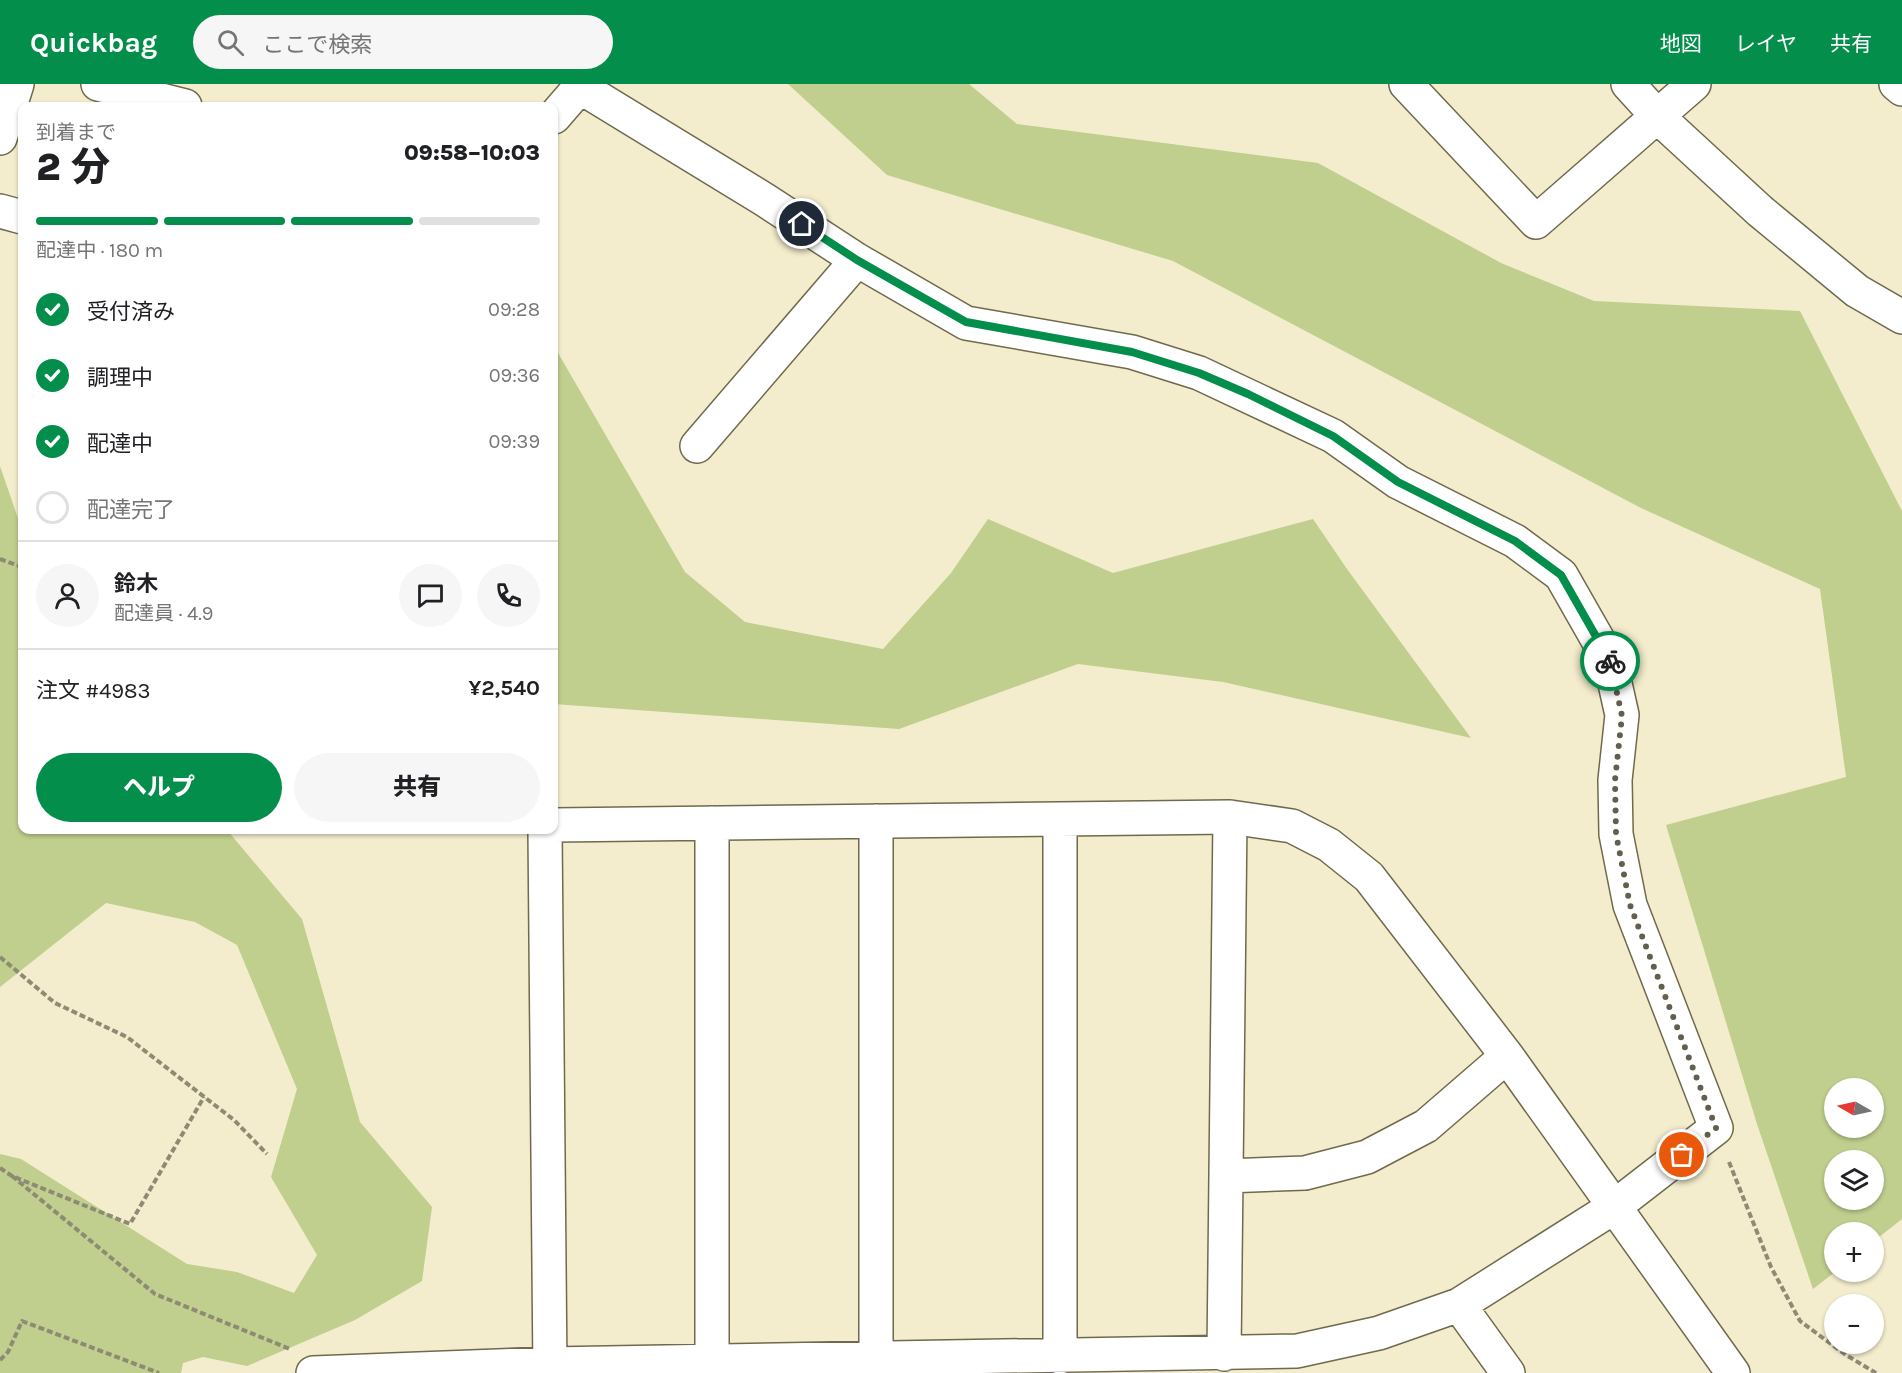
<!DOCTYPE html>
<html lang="ja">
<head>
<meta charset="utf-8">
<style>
	body { margin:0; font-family:Karla,"Noto Sans JP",sans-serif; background:#f6f6f6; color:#202124; height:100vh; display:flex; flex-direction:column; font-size:22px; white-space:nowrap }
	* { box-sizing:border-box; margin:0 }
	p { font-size:20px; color:#757577 }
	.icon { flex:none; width:33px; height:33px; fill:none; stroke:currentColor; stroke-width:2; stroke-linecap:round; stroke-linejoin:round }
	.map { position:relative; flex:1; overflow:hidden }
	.panel { position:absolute; left:18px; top:18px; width:540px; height:732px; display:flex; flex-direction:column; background:#fff; border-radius:12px; box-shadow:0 2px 4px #0004 }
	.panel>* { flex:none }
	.needle { width:39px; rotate:279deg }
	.controls { position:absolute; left:1824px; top:994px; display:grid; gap:12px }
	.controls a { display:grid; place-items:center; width:60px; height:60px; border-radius:50%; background:#fff; box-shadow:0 2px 4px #0004; font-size:30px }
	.pin { position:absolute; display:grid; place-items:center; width:51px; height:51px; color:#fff; margin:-26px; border:3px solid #fff; border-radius:50%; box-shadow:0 2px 6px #0007 }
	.courier { position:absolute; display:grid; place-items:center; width:60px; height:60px; margin:-30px; border:4px solid #048e4c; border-radius:50%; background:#fff; color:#222; box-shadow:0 2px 8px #0007 }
	.overview em { font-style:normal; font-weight:800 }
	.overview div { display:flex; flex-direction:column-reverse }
	.overview { display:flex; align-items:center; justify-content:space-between; height:102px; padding:0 18px }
	h1 { font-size:39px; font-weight:800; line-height:45px }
	.bar { display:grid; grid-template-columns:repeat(4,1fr); gap:9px 6px; align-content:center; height:72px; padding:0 18px }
	.bar i { height:8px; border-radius:4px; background:#e0e0e0 }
	.bar .selected { background:#048e4c }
	.bar p { grid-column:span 4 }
	.line { display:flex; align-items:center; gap:15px; padding:0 18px; border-top:2px solid #e0e0e0 }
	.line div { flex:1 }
	.round { display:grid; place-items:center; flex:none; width:63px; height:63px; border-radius:32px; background:#f6f6f6 }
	ol { padding:0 18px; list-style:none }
	li { display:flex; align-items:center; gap:18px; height:66px }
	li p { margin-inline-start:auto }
	li .icon { padding:6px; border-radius:50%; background:#048e4c; color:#fff; stroke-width:4 }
	li:last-child { color:#757577 }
	li i { width:33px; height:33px; border:3px solid #e0e0e0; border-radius:50% }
	.cta { display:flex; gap:12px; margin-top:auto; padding:12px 18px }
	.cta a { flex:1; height:69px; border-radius:36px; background:#048e4c; color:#fff; font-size:24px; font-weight:800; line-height:69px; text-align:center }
	.cta a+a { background:#f6f6f6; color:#202124 }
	header { display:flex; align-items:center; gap:36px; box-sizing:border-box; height:84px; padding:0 30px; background:#048e4c; color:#fff }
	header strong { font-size:28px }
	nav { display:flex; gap:33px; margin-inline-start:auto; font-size:21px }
	.search { width:420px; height:54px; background:#f6f6f6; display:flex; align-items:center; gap:15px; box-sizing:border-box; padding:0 21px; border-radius:33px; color:#757577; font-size:22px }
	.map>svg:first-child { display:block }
	.green { fill:#c0ce8e; fill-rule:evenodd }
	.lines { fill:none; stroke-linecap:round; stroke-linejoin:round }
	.minor-casing { stroke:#6f6a4d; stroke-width:36 }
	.path { stroke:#8e8a74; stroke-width:4; stroke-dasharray:6 3; stroke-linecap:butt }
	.minor { stroke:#fff; stroke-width:33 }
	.done { stroke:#635f4d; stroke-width:6; stroke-dasharray:0 10.8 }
	.route { stroke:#048e4c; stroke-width:8 }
</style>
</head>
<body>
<header>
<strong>Quickbag</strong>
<div class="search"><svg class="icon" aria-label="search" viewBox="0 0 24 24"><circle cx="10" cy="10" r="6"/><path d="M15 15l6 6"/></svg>ここで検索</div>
<nav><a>地図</a><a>レイヤ</a><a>共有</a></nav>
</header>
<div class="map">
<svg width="1902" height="1289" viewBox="0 0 1902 1289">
	<rect width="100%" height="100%" fill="#f3edcd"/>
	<path class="green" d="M 788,0 L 969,0 L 1017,40 L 1318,79 L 1501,179 L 1594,217 L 1800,227 L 1902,427 L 1902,1135 L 1874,1157 L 1874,1149 L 1834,1149 L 1835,1188 L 1813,1205 L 1757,1040 L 1666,741 L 1846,693 L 1820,505 L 1641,424 L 1173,177 L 887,91 ZM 1834,1005 L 1874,1005 L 1874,1044 L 1834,1044 ZM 1834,1077 L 1874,1077 L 1874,1116 L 1834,1116 Z
		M 554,262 L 685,488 L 745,538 L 883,565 L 951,489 L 988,435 L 1113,489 L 1313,435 L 1347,485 L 1471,654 L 1223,598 L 1078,580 L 899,645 L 554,620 Z
		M 0,382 L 22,446 L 22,746 L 227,746 L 302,835 L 360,1038 L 432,1123 L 422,1197 L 355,1236 L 247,1282 L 203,1273 L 183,1279 L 181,1289 L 0,1289 L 0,1070 L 21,1075 L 187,1180 L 237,1188 L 294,1209 L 317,1171 L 271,1093 L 297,1005 L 237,861 L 195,838 L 106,819 L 0,903 Z"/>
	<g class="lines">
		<g class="minor-casing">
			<path id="minor" d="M 98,0 L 185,22
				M 1406,0 L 1536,138 L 1694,0
				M 1628,0 L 1658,33 L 1760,127 L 1857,207 L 1902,233
				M 1896,0 L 1902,5
				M 0,54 L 17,0
				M 0,127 L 22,133
				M 697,362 L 857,176
				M 876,737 L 876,1289
				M 712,739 L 712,1289
				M 554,741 L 1230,733 L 1292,742 L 1329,761 L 1369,793 L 1507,972 L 1733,1289
				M 545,746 L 550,1289
				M 1226,1092 L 1305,1089 L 1367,1073 L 1426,1042 L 1507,972
				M 1459,1221 L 1508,1289
				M 1224,1270 L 1230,733
				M 1060,1273 L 1060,735
				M 313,1289 L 550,1280 L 1297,1267 L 1379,1249 L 1459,1221 L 1614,1123 L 1716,1044 L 1630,821 L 1616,750 L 1615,696 L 1622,631 L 1610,577 L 1561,491 L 1515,457 L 1398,398 L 1333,352 L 1199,289 L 1132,268 L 966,239 L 857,176 L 765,116 L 580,3 L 554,33"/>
		</g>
		<path class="path" d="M 0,475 L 22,483
			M 0,873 L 55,919 L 127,953 L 234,1036 L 267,1070
			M 1729,1078 L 1771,1183 L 1800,1237 L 1846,1271 L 1876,1289
			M 0,1084 L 12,1092 L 130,1140 L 204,1013
			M 12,1092 L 155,1210 L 290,1265
			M 0,1276 L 8,1268 L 22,1237 L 159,1289"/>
		<use href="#minor" class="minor"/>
	</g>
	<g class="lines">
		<path class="done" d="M 1610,577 L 1622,632 L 1615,696 L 1616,750 L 1630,821 L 1716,1044 L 1682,1071"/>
		<path class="route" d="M 802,140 L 857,176 L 966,238 L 1132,268 L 1199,289 L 1248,310 L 1333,352 L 1398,398 L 1515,457 L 1561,491 L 1610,577"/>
	</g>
</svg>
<div class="controls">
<a><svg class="needle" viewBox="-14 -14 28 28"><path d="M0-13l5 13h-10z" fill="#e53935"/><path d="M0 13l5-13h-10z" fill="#757577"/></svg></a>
<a><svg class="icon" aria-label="layers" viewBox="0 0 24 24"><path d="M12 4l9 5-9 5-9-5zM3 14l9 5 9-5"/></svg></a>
<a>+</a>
<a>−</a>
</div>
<div class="pin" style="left:1682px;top:1071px;background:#ea580c"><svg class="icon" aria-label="bag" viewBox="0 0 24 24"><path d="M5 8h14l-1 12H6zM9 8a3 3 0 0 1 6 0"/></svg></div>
<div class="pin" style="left:802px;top:140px;background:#1f2937"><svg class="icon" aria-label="home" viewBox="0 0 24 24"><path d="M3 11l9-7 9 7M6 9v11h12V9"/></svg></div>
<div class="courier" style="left:1610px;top:577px"><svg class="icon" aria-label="bike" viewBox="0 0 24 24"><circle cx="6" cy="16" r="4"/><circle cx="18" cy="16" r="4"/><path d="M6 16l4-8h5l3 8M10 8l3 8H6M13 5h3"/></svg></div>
<section class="panel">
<div class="overview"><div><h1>2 分</h1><p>到着まで</p></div><em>09:58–10:03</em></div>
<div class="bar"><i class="selected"></i><i class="selected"></i><i class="selected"></i><i></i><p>配達中 · 180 m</p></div>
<ol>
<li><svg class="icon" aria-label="check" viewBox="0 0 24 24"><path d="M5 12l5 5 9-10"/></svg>受付済み<p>09:28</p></li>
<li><svg class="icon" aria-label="check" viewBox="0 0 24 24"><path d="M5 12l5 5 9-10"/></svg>調理中<p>09:36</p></li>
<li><svg class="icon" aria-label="check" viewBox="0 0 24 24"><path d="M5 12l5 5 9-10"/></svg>配達中<p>09:39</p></li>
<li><i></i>配達完了</li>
</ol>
<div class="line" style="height:108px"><a class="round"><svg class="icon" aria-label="person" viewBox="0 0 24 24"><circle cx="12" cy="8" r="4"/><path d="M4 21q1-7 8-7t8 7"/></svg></a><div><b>鈴木</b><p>配達員 · 4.9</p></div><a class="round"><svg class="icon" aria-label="chat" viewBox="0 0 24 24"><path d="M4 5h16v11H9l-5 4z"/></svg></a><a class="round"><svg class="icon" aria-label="phone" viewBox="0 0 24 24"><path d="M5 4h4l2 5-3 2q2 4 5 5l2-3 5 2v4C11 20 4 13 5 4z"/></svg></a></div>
<div class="line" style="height:78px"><div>注文 #4983</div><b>¥2,540</b></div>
<div class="cta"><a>ヘルプ</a><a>共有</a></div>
</section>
</div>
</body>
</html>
